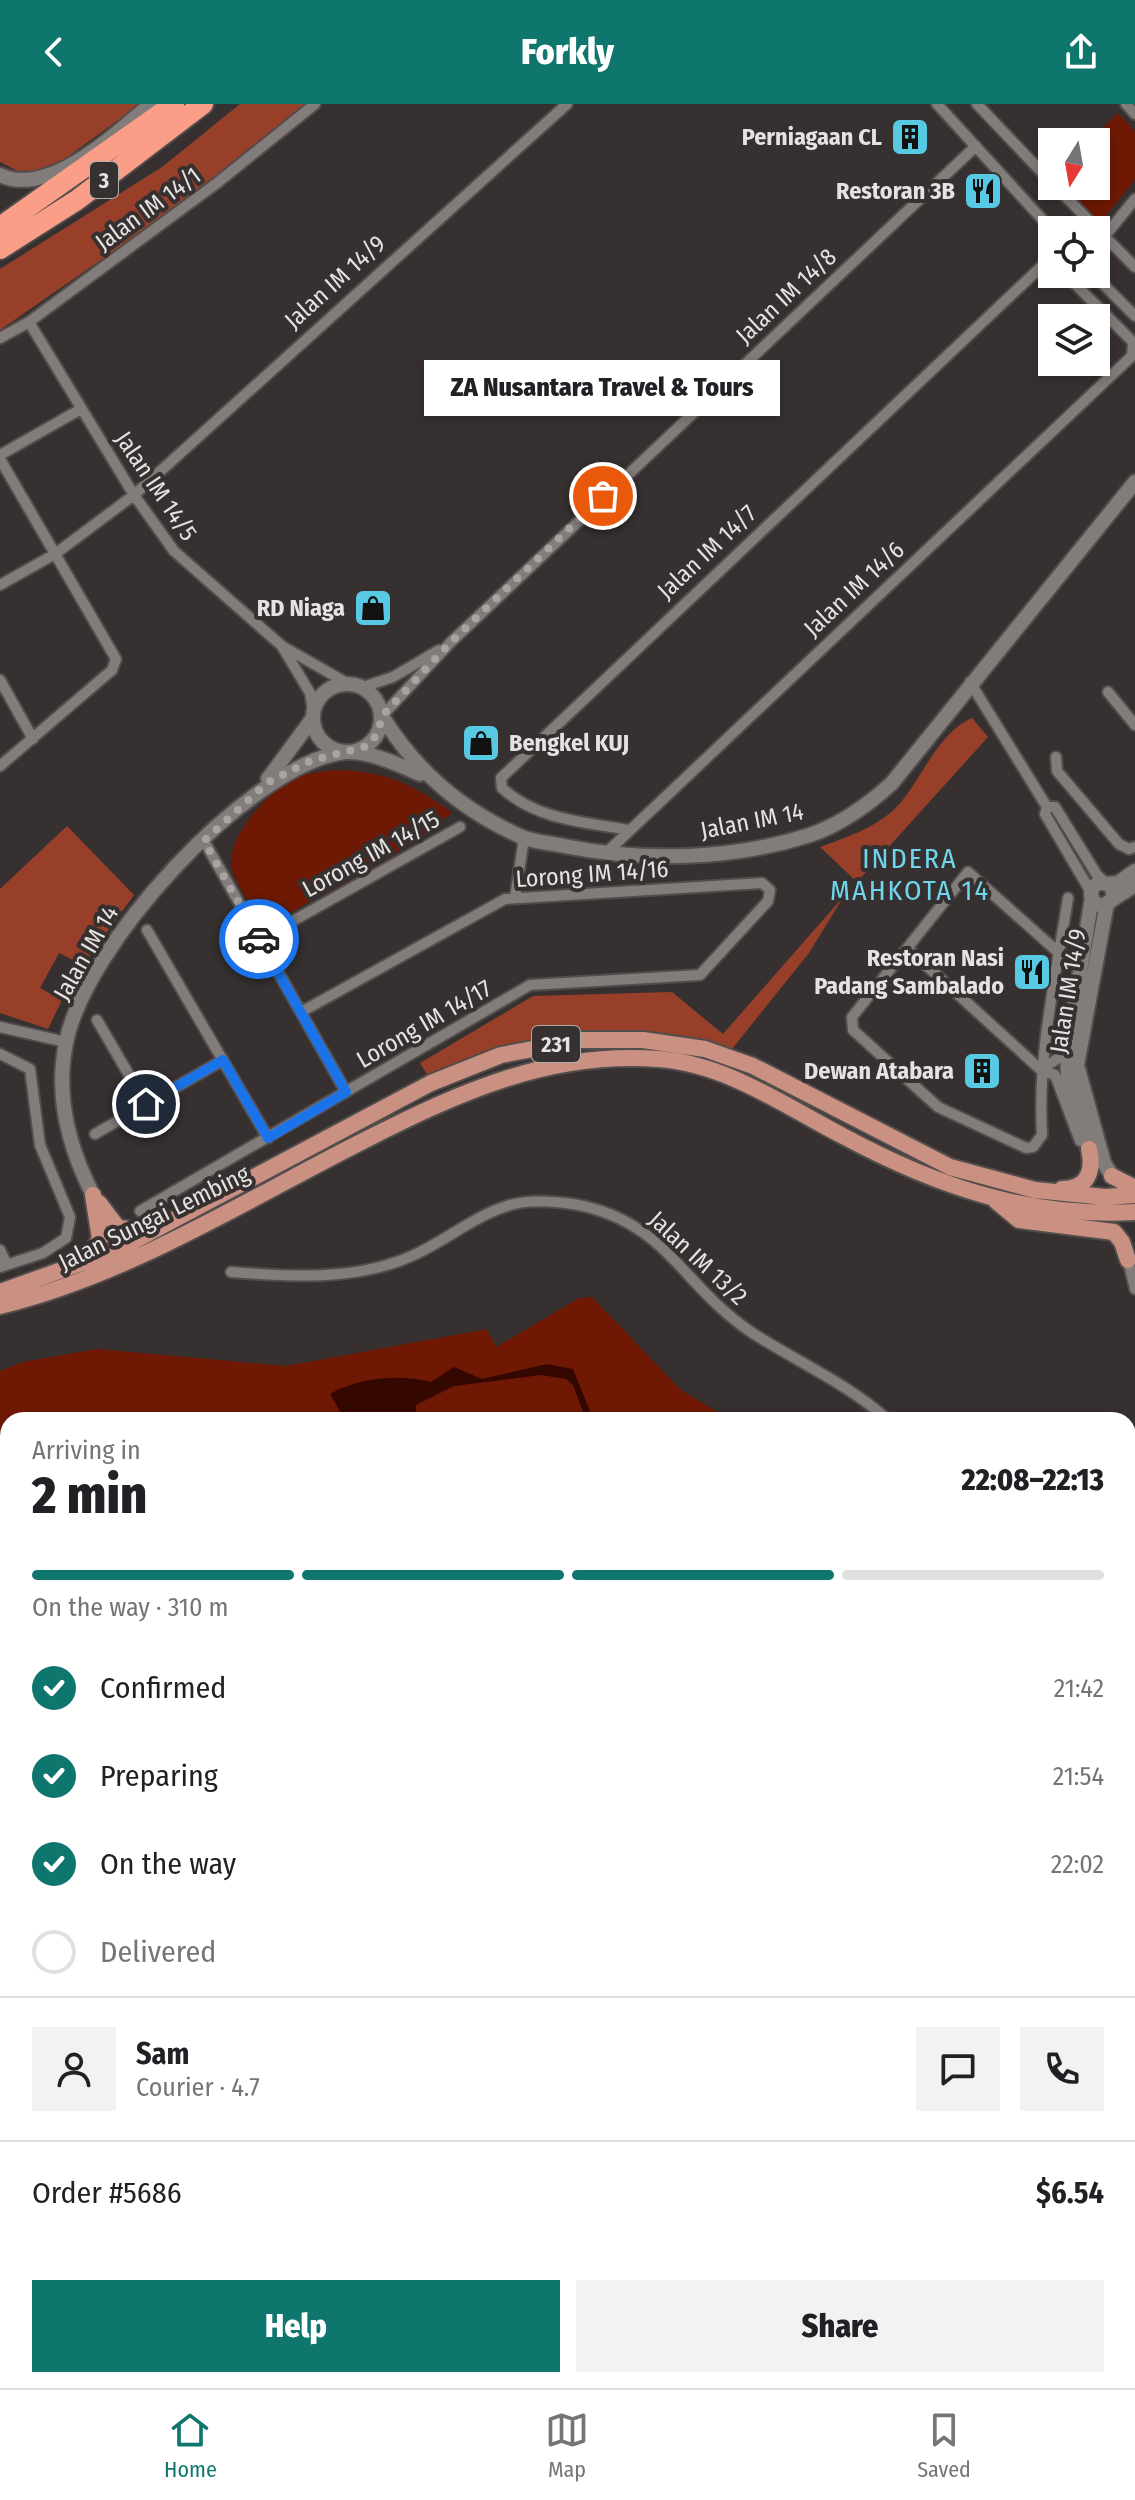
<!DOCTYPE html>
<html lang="en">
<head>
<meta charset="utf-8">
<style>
	body { margin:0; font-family:"Fira Sans Condensed",sans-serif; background:#f2f2f2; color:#202124; height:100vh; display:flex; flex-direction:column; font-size:30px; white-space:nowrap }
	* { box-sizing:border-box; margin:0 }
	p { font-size:26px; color:#757577 }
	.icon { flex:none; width:44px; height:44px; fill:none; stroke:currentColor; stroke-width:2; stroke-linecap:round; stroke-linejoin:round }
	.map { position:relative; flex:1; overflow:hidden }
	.panel { position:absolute; left:0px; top:1308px; width:1136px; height:976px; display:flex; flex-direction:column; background:#fff; border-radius:24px 24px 0 0; box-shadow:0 4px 12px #0003 }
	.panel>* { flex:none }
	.needle { width:52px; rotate:191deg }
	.fabs { position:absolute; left:1038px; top:24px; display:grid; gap:16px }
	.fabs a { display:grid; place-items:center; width:72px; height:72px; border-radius:0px; background:#fff; box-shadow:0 4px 12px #0003; font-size:40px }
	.pin { position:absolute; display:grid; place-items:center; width:68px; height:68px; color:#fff; margin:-34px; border:4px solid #fff; border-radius:50%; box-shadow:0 2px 8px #0007 }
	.courier { position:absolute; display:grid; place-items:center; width:80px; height:80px; margin:-40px; border:6px solid #1a73e8; border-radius:50%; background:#fff; color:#222; box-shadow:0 2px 10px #0007 }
	.bubble { position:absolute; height:56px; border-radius:0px; background:#fff; box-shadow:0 4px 12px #0003; font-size:26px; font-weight:800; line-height:56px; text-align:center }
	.headline em { font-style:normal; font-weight:800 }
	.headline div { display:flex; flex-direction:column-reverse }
	.headline { display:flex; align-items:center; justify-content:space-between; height:136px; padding:0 32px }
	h1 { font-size:52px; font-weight:800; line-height:60px }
	.bar { display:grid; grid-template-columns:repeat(4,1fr); gap:12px 8px; align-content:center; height:96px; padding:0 32px }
	.bar i { height:10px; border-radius:6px; background:#e0e0e0 }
	.bar .on { background:#0f766e }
	.bar p { grid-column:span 4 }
	.line { display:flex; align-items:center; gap:20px; padding:0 32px; border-top:2px solid #e0e0e0 }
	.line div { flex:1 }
	.round { display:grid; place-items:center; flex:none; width:84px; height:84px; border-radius:0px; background:#f2f2f2 }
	ol { padding:0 32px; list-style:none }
	li { display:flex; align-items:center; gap:24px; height:88px }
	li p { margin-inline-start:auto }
	li .icon { padding:8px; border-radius:50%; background:#0f766e; color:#fff; stroke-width:4 }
	li:last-child { color:#757577 }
	li i { width:44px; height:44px; border:4px solid #e0e0e0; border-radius:50% }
	.primary-button { display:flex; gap:16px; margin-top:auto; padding:16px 32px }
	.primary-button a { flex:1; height:92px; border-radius:0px; background:#0f766e; color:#fff; font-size:32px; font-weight:800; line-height:92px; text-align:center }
	.primary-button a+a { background:#f2f2f2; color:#202124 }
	header { display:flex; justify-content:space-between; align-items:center; height:104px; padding:0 32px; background:#0f766e; color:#fff; font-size:36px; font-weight:800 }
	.dock { display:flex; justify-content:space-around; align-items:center; height:112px; border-top:2px solid #e0e0e0; background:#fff; font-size:22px; color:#757577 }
	.dock a { display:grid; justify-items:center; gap:4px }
	.dock .on { color:#0f766e }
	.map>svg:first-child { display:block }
	.green { fill:#6f1904 }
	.forest { fill:#983f2a }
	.water { fill:#350701 }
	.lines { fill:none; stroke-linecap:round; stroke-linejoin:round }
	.street-casing { stroke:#524d4c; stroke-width:14 }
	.secondary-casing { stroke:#524d4c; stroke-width:18 }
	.primary-casing { stroke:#524d4c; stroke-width:20 }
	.highway-casing { stroke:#524d4c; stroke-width:24 }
	.street { stroke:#827d7b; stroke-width:10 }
	.secondary { stroke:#827d7b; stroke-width:14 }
	.primary { stroke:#ca9183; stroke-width:16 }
	.highway { stroke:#fa9e88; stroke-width:20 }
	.done { stroke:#a8a4a3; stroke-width:8; stroke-dasharray:0 14.4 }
	.route { stroke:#1a73e8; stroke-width:10 }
	.labels { text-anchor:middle; stroke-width:8; stroke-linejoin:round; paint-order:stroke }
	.shield { fill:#363130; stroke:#b0adac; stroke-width:2 }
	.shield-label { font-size:22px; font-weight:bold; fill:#e5e2e1 }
	.poi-label { font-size:24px; font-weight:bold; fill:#e5e2e1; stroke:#363130; text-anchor:end }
	.street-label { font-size:24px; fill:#e5e2e1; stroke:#363130 }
	.quarter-label { font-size:28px; letter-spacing:2px; fill:#6fd5ec; stroke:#363130 }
</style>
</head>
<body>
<header><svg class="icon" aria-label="back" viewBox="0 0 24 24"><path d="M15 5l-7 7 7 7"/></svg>Forkly<svg class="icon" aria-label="share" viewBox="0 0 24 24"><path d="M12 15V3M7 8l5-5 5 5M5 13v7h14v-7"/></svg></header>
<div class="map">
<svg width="1135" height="2284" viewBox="0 0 1135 2284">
	<rect width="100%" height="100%" fill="#363130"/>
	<path class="green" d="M 1118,9 L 1135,27 L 1135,76 L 1099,120 L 1063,82 L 1096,82 L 1096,38 L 1089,38 Z
		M 334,666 C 383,666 414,680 452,709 L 402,745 L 272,819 L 260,817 C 252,801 231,775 231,757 C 231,728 272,683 298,673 C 309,668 322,668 334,666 Z
		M 592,1193 L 681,1286 L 731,1316 L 8,1316 L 8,1416 L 0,1418 L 0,1267 L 23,1258 L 97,1245 L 286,1262 L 487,1225 L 496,1243 L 579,1194 Z
		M 1128,1637 L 1135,1638 L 1135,1786 L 1128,1782 Z
		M 0,1742 L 8,1744 L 8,2165 L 0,2178 Z
		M 120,2276 L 883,2276 L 894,2279 L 894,2284 L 136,2284 Z"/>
	<path class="forest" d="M 0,0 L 140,0 L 47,68 L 22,69 L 0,58 Z
		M 240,0 L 305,0 L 173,106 L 0,226 L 0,165 L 162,63 Z
		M 972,614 L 988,633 L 857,778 L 820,743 C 849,732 880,723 901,698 C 923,672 939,628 972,614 Z
		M 67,722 L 134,791 L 83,861 L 59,849 L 40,884 L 62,896 L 48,925 L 0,909 L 0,785 Z
		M 844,792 L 809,849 L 732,945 C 613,910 540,930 428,972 L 420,959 L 533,892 L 672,888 L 723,930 Z"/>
	<path class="water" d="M 547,1260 L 573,1265 L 592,1312 L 585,1313 L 573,1281 L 566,1275 L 541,1271 L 454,1282 L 416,1301 L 416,1316 L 345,1316 L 330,1290 C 359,1273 400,1270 431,1278 L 454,1263 L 482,1275 Z"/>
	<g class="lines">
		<g class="street-casing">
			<path id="street" d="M 937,0 L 1052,126
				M 977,0 L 1052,79
				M 1126,0 L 1135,10
				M 1055,82 L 1135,163
				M 1096,143 L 1135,95
				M 1093,170 L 1135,212
				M 29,218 L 134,391 L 174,447 L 282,542 L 347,579
				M 0,234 L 29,218 L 217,79 L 315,0
				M 0,351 L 81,305
				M 0,355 L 116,555 L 112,566 L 0,662
				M 0,481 L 55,450 L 134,391 L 567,0
				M 283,544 L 310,589 L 313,607
				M 0,576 L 33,635
				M 970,578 L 1047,703 L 1045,710 L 1092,790
				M 363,583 L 393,573 L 439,546
				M 1108,588 L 1135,621
				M 382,612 L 451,538 L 976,42
				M 1056,653 L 1057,667 L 1119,740 L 1129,745 L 1135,743
				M 1047,703 L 1055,703 L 1097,771 L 1107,780
				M 629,726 C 584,718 537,716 502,684 L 501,674 L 1042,162 L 1052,160
				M 204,737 L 346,988
				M 606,749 L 1132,252 L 1133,238 L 1065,170
				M 515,794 L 524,734
				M 147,826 L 268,1034
				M 259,836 L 460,723
				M 907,844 L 1041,966 L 1055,971 L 1080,1037
				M 1059,849 L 968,768 L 852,913 L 853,926 L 938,1003 L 1026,1044 L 1033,1043 L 1042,1031 C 1037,951 1056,872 1068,794
				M 97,916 L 146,1000
				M 0,923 L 66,938
				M 0,950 L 30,965 L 40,1041 L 70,1113 L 66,1134 L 43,1149 L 0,1163
				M 1041,966 L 1067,948
				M 95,1030 L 223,956
				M 140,1107 L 530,881 L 700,871 L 768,797 L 770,786 L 762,779 L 505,795 L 301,908
				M 0,1146 L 7,1161
				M 1128,1156 L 1135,1185
				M 231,1168 C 292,1173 360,1177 416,1150 C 446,1136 475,1112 507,1102 C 527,1095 552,1097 573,1100 C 666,1116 681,1181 751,1228 C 797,1258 847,1279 888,1316
				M 0,1497 L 8,1496
				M 1128,1507 L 1135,1509
				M 1128,1978 L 1135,1970
				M 1128,2054 L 1135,2053
				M 1128,2210 L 1135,2213
				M 956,2276 L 963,2284"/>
		</g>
		<g class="secondary-casing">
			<path id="secondary" d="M 0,71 C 49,94 115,30 151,0
				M313 614a34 34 0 1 1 68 0a34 34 0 1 1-68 0Z
				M 382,612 C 415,666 463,707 522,733 C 534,738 550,739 564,742 C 644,758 732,756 810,731 C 842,720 868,701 892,679 L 1135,378
				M 268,675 L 313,614
				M1091 790a11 11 0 1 1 22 0a11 11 0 1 1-22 0Z
				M 1107,780 L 1118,779 L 1135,767
				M 1110,797 L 1135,781
				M 1107,799 L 1077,961 L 1104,1059 L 1112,1072
				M 1089,1045 L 1068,972 L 1067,948 L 1092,793
				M 93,1091 C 69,1044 55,991 66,939 C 84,843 244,667 339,649 C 363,644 398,660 420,670"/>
		</g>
		<g class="primary-casing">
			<path id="primary" d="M 1112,1072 L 1135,1084
				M 1062,1085 C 1088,1085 1094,1067 1089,1045
				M 996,1097 L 1019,1116 L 1114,1128 L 1122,1138 L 1128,1156
				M 99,1099 L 118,1124 L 146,1127
				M 86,1156 L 100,1135 L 93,1091
				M 0,1188 L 115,1147 L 431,979 L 501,951 L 581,936 L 643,936 L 705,945 L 753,962 L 950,1063 L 1035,1086 L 1105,1093 L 1135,1091
				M 0,1202 C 131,1170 247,1095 367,1035 C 460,988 550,947 658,955 C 727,960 783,1001 843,1032 C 936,1082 1028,1114 1135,1108"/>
		</g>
		<g class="highway-casing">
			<path id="highway" d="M 0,123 L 174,0
				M 0,145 L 77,96 L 203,0"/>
		</g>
		<use href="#street" class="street"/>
		<use href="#secondary" class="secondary"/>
		<use href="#primary" class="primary"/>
		<use href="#highway" class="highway"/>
	</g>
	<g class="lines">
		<path class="done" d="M 259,835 L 204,737 L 267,679 L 310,657 L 367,642 L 378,629 L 382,612 L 451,538 L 603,392"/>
		<path class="route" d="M 146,1000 L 223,956 L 268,1034 L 346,988 L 259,835"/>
	</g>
	<defs>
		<g id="building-square" transform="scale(2)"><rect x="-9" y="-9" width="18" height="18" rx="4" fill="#57c9e2" stroke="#363130"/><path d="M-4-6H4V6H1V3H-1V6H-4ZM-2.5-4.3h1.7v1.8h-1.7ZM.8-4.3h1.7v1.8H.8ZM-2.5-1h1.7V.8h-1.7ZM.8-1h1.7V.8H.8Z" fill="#111"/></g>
		<g id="restaurant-square" transform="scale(2)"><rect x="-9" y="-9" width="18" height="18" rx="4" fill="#57c9e2" stroke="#363130"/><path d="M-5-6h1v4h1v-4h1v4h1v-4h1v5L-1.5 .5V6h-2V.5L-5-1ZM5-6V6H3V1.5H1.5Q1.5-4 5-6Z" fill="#111"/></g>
		<g id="shop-square" transform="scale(2)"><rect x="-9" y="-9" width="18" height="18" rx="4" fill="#57c9e2" stroke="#363130"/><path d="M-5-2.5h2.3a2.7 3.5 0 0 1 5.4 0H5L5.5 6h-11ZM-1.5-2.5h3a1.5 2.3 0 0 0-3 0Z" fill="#111"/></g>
	</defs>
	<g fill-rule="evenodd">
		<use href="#building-square" x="910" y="33"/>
		<use href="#restaurant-square" x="983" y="87"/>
		<use href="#shop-square" x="373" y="504"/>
		<use href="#shop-square" x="481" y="639"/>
		<use href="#restaurant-square" x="1032" y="868"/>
		<use href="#building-square" x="982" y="967"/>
	</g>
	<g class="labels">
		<g class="shield">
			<rect x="90" y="58" width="28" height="36" rx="6"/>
			<rect x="532" y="922" width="48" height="36" rx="6"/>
		</g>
		<g class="shield-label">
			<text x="104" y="84">3</text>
			<text x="556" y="948">231</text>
		</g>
		<g class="poi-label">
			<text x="882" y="41">Perniagaan CL</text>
			<text x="955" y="95">Restoran 3B</text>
			<text x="345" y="512">RD Niaga</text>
			<text x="509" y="647" text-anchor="start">Bengkel KUJ</text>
			<text x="1004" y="862">Restoran Nasi<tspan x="1004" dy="28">Padang Sambalado</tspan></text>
			<text x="954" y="975">Dewan Atabara</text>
		</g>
		<g class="street-label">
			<text transform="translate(148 105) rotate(-36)" y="8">Jalan IM 14/1</text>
			<text transform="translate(335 178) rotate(-42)" y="8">Jalan IM 14/9</text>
			<text transform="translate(786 192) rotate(-43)" y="8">Jalan IM 14/8</text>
			<text transform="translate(156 382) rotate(56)" y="8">Jalan IM 14/5</text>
			<text transform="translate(707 448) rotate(-43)" y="8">Jalan IM 14/7</text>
			<text transform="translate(854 485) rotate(-43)" y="8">Jalan IM 14/6</text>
			<text transform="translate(752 717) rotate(-11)" y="8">Jalan IM 14</text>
			<text transform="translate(371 750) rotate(-29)" y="8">Lorong IM 14/15</text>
			<text transform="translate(592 770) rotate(-4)" y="8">Lorong IM 14/16</text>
			<text transform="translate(86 849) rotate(-60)" y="8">Jalan IM 14</text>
			<text transform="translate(1068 887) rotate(-81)" y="8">Jalan IM 14/9</text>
			<text transform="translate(424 920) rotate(-30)" y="8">Lorong IM 14/17</text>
			<text transform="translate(154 1114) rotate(-26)" y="8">Jalan Sungai Lembing</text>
			<text transform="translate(698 1154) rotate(43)" y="8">Jalan IM 13/2</text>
		</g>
		<g class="quarter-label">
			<text x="910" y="764">INDERA<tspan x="910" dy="32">MAHKOTA 14</tspan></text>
		</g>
	</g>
</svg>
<div class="fabs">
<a><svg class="needle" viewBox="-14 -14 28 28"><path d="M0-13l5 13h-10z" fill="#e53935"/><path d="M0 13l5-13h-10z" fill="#757577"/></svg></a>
<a><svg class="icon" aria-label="locate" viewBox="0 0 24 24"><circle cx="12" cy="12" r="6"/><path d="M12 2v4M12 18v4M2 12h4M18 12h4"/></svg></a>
<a><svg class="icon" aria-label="layers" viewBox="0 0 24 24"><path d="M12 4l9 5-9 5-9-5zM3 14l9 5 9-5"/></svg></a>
</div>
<div class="pin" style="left:603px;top:392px;background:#ea580c"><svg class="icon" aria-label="bag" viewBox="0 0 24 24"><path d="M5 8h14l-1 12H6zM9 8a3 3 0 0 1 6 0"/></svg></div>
<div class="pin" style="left:146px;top:1000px;background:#1f2937"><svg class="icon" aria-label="home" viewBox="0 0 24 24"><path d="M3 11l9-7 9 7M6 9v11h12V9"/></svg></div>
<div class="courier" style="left:259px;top:835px"><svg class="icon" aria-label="car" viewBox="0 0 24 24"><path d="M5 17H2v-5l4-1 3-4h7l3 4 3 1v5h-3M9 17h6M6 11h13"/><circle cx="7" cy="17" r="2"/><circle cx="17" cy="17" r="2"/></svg></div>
<div class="bubble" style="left:424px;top:256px;width:356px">ZA Nusantara Travel &amp; Tours</div>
<section class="panel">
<div class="headline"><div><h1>2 min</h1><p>Arriving in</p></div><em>22:08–22:13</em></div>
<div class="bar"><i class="on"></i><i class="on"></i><i class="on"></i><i></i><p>On the way · 310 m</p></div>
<ol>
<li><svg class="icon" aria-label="check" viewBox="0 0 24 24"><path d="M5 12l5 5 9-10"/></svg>Confirmed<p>21:42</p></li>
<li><svg class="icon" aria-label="check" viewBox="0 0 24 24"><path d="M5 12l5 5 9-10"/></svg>Preparing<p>21:54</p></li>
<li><svg class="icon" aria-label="check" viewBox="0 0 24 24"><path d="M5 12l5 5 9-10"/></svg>On the way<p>22:02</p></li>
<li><i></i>Delivered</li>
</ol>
<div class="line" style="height:144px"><a class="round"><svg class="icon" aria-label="person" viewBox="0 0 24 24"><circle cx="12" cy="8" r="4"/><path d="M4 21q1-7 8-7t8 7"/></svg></a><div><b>Sam</b><p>Courier · 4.7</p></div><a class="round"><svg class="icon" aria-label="chat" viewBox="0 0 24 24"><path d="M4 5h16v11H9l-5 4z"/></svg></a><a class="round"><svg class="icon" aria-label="phone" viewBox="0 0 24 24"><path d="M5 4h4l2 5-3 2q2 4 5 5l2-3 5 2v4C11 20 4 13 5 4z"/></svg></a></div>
<div class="line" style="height:104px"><div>Order #5686</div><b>$6.54</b></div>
<div class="primary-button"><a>Help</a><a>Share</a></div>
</section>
</div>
<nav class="dock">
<a class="on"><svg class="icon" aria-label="home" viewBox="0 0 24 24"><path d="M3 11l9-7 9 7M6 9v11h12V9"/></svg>Home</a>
<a><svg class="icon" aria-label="map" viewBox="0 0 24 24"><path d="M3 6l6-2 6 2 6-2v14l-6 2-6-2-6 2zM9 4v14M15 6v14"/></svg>Map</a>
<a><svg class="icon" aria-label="saved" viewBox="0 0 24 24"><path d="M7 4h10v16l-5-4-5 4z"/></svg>Saved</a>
</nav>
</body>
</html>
